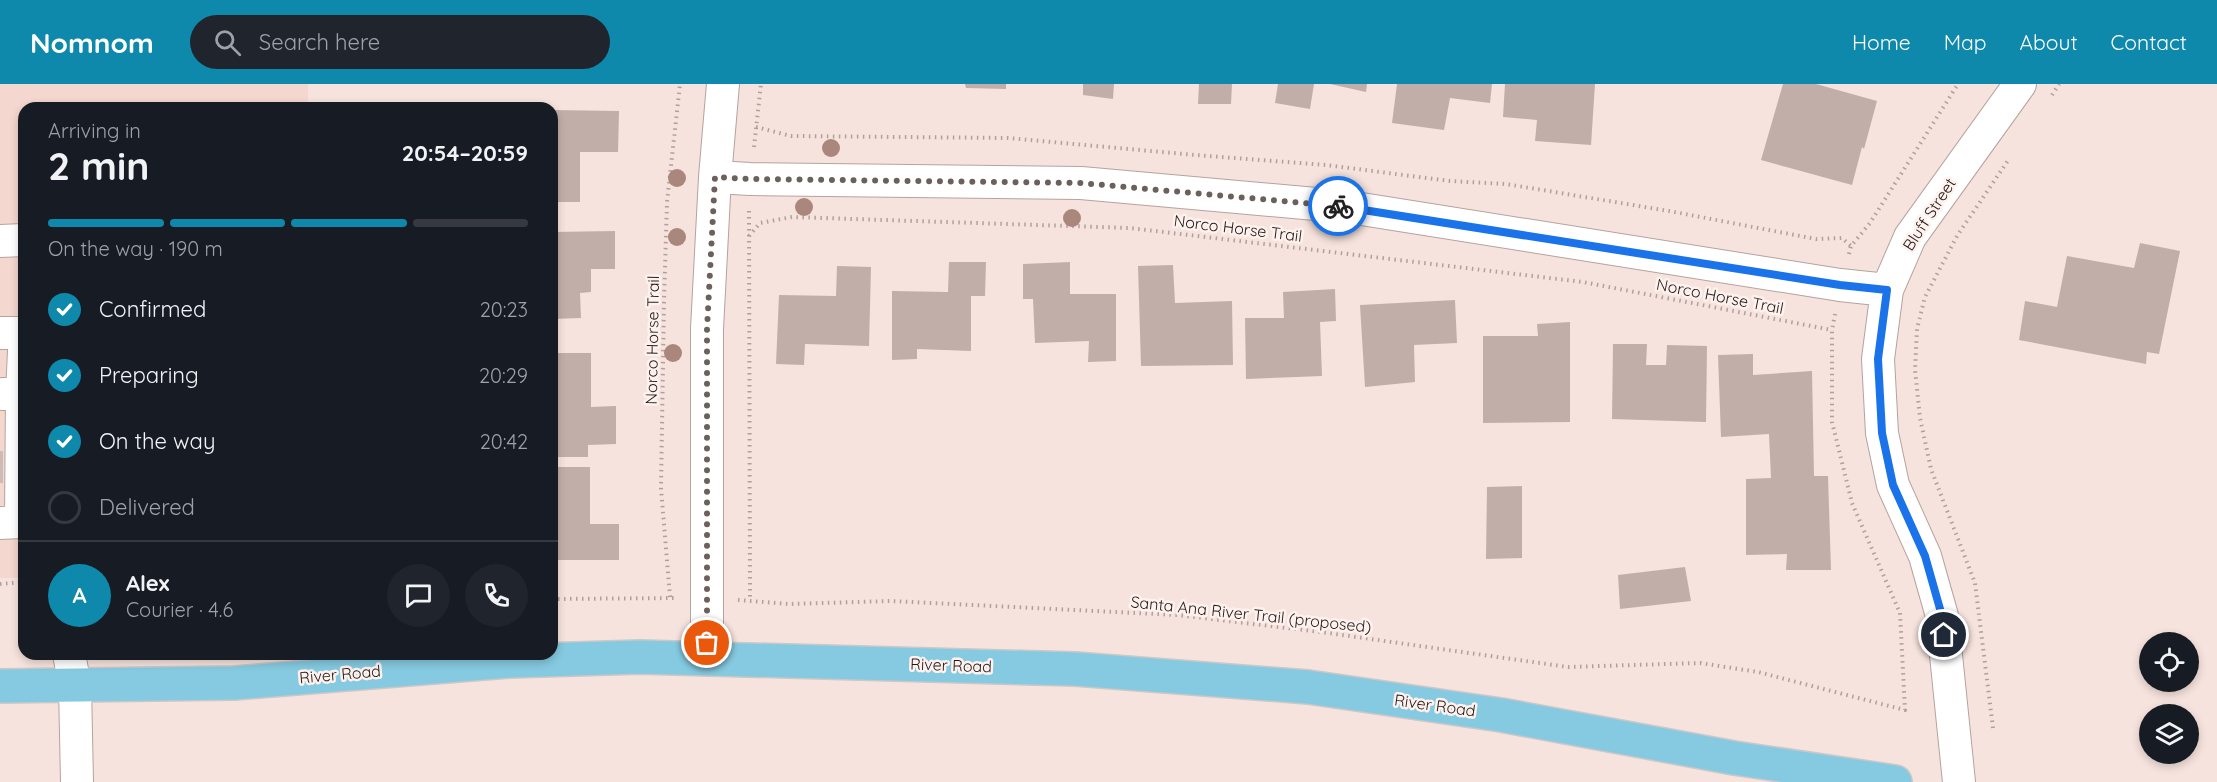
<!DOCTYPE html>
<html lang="en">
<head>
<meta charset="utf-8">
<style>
	body { margin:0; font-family:Quicksand,sans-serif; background:#20242c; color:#f1f3f6; height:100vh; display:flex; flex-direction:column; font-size:22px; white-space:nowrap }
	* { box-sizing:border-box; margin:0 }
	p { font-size:20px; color:#9ea1a6 }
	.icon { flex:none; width:33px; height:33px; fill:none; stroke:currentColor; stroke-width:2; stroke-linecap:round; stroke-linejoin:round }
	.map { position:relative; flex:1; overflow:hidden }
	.drawer { position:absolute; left:18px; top:18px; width:540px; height:558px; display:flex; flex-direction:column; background:#171b24; border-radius:18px; box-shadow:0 3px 9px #0003 }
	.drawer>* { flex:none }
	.controls { position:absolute; left:2139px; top:548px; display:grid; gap:12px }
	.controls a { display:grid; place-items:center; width:60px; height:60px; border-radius:50%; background:#171b24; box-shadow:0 3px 9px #0003; font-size:30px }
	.pin { position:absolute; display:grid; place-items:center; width:51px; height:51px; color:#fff; margin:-26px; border:3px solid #fff; border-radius:50%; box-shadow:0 2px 6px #0007 }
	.courier { position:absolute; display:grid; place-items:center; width:60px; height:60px; margin:-30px; border:4px solid #1a73e8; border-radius:50%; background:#fff; color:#222; box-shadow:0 2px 8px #0007 }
	.summary em { font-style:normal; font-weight:700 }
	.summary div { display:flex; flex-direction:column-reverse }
	.summary { display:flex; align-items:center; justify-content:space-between; height:102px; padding:0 30px }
	h1 { font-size:39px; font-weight:700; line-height:45px }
	.bar { display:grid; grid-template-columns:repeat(4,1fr); gap:9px 6px; align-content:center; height:72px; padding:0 30px }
	.bar i { height:8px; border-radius:4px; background:#363941 }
	.bar .current { background:#0e89ac }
	.bar p { grid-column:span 4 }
	.line { display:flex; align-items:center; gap:15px; padding:0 30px; border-top:2px solid #363941 }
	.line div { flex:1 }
	.round { display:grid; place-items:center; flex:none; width:63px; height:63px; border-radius:32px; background:#20242c }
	ol { padding:0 30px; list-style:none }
	li { display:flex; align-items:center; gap:18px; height:66px }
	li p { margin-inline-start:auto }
	li .icon { padding:6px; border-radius:50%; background:#0e89ac; color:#fff; stroke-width:4 }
	li:last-child { color:#9ea1a6 }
	li i { width:33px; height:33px; border:3px solid #363941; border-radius:50% }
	header { display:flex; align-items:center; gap:36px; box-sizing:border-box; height:84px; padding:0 30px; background:#0e89ac; color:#fff }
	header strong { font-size:28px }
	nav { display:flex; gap:33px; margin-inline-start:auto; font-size:21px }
	.search { width:420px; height:54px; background:#20242c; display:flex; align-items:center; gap:15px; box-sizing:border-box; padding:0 21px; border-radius:33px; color:#9ea1a6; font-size:22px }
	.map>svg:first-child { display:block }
	.built { fill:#f4d7cf }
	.building { fill:#c1aea8 }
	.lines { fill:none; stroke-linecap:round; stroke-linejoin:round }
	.minor-tunnel { stroke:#ccbbb6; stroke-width:32; stroke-dasharray:32 16; stroke-linecap:butt }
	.minor-casing { stroke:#b6a39d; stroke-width:34 }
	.major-casing { stroke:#cac8c8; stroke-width:36 }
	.path { stroke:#afa09b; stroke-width:4; stroke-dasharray:1.5 4.5; stroke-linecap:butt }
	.minor { stroke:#fff; stroke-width:32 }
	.major { stroke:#85cae1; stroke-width:33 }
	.tree { fill:#aa877c }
	.done { stroke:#6c605d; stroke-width:6; stroke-dasharray:0 10.8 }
	.route { stroke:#1a73e8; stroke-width:8 }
	.labels { text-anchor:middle; stroke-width:5; stroke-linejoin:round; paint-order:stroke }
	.street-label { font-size:16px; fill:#211a18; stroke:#fff2ee }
</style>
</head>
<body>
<header>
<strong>Nomnom</strong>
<div class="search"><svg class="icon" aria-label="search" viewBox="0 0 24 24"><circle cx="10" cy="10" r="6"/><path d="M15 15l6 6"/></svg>Search here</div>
<nav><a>Home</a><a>Map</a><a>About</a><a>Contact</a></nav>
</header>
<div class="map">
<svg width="2217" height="698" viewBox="0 0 2217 698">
	<rect width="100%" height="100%" fill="#f7e3dd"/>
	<path class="built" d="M 0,0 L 308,0 L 308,24 L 24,24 L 24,494 L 0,494 Z"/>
	<path class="building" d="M 965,0 L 1006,0 L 1006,5 L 966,4 Z
		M 1083,0 L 1114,0 L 1113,15 L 1083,11 Z
		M 1199,0 L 1232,0 L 1231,20 L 1198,20 Z
		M 1278,0 L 1314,0 L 1310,25 L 1275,19 Z
		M 1330,0 L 1367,0 L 1366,8 Z
		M 1397,0 L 1492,0 L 1490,19 L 1450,14 L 1444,46 L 1392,39 Z
		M 1505,0 L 1595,0 L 1591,61 L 1535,57 L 1537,36 L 1503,33 Z
		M 1783,0 L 1816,0 L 1877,17 L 1864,65 L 1862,63 L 1852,101 L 1761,76 Z
		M 552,26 L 619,27 L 618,68 L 580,68 L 580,118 L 552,118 Z
		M 615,147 L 615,185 L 591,185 L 591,208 L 580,209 L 581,234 L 552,235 L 552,148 Z
		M 2140,159 L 2180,167 L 2159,270 L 2147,268 L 2146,280 L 2019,256 L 2025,217 L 2057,223 L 2067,172 L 2134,184 Z
		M 949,178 L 986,178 L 985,212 L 971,212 L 971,267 L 917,265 L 917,275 L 892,276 L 892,207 L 948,208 Z
		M 1070,178 L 1070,210 L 1116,210 L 1116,277 L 1088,278 L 1089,257 L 1035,259 L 1033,215 L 1023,215 L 1023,180 Z
		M 1173,181 L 1175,219 L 1232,217 L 1233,281 L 1141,282 L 1138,182 Z
		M 837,182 L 871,183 L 869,262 L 805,260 L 804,281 L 776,280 L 779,211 L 836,212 Z
		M 1335,205 L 1336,237 L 1320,238 L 1322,292 L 1246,295 L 1245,234 L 1284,234 L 1283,208 Z
		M 1455,216 L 1457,259 L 1414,261 L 1415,298 L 1365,303 L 1360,221 Z
		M 1570,238 L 1570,338 L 1483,339 L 1483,252 L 1538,252 L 1537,240 Z
		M 1613,260 L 1647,260 L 1646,281 L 1666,281 L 1667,261 L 1707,262 L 1706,338 L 1612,335 Z
		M 552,269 L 591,269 L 591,323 L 616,322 L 616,360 L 588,361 L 588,373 L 552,373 Z
		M 1753,270 L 1753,291 L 1812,287 L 1814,392 L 1828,392 L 1831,486 L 1786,486 L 1787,470 L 1746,471 L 1746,395 L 1771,394 L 1769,350 L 1721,353 L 1718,271 Z
		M 552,383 L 590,383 L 590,440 L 619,440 L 619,476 L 552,476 Z
		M 1522,402 L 1522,474 L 1486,475 L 1487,403 Z
		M 1685,483 L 1691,517 L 1620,525 L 1618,491 Z"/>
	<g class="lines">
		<path class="minor-tunnel" d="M 0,383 L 3,383"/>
		<g class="minor-casing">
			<path id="minor" d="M 715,93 L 750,95 L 1081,99 L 1349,123 L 1840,201 L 1887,206
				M 0,157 L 24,156
				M 0,249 L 24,249
				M 3,310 L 22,310 L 24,267
				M 0,439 L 21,438 L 22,310 L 24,310
				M 69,570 L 75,602 L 77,698
				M 707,575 L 707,245 L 715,93 L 723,0
				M 1959,698 L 1942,532 L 1925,472 L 1893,401 L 1882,349 L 1878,275 L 1887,206 L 1910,153 L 2020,0"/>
		</g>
		<g class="major-casing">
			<path id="major" d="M 0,602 L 234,599 L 510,577 L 640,573 L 1075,585 L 1308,603 L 1501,631 L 1734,674 L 1895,698"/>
		</g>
		<path class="path" d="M 2052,11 L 2059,0
			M 756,43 L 791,52 L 1008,54 L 1195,71 L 1326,81 L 1450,97 L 1506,100 L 1669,127 L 1816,155 L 1842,154 L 1851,162
			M 754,63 L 761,0
			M 749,127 L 750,516
			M 749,152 L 760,139 L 792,133 L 1130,144 L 1583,198 L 1832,246
			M 1849,170 L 1851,162 L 1870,139 L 1958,0
			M 0,500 L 24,498
			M 670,513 L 661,404 L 664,217 L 667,118 L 680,0
			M 552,515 L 676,514
			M 738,516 L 789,520 L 891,517 L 1177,531 L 1321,548 L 1568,583 L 1700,579 L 1758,588 L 1905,626 L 1900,529 L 1852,419 L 1832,338 L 1832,246 L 1835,230
			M 1993,644 L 1975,499 L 1931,385 L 1920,334 L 1915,286 L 1917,245 L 1925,213 L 1957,152 L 2009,75"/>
		<use href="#minor" class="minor"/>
		<use href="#major" class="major"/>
	</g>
	<g class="tree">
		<circle cx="831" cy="64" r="9"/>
		<circle cx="677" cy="94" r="9"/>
		<circle cx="804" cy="123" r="9"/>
		<circle cx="1072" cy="134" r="9"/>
		<circle cx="677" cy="153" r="9"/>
		<circle cx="673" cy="269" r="9"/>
	</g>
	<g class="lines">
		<path class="done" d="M 707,559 L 707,245 L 715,93 L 750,95 L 1081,99 L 1338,122"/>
		<path class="route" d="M 1338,122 L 1840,201 L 1887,206 L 1878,275 L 1882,349 L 1893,401 L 1925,472 L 1942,532 L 1944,551"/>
	</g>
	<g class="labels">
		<g class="street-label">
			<text transform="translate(1929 130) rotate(-57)" y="6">Bluff Street</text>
			<text transform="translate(1238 144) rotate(7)" y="6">Norco Horse Trail</text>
			<text transform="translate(1720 212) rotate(11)" y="6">Norco Horse Trail</text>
			<text transform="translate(652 256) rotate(-89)" y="6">Norco Horse Trail</text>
			<text transform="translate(1251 530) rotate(6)" y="6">Santa Ana River Trail (proposed)</text>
			<text transform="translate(951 581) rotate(2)" y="6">River Road</text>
			<text transform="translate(340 590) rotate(-5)" y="6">River Road</text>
			<text transform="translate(1435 621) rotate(8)" y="6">River Road</text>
		</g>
	</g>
</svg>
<div class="controls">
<a><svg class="icon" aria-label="locate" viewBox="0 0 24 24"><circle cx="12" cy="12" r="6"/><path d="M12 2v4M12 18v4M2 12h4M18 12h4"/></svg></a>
<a><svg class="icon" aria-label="layers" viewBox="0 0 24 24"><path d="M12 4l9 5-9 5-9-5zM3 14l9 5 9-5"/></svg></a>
</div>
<div class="pin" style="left:707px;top:559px;background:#ea580c"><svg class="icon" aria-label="bag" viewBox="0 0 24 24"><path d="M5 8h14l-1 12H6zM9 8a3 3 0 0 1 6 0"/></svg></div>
<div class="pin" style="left:1944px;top:551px;background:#1f2937"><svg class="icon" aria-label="home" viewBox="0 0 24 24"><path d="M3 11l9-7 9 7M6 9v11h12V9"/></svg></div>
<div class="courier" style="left:1338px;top:122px"><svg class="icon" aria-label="bike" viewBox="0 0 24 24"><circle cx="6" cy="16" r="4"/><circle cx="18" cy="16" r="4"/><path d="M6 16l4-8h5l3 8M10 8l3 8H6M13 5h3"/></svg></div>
<section class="drawer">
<div class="summary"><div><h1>2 min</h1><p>Arriving in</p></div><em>20:54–20:59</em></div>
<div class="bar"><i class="current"></i><i class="current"></i><i class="current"></i><i></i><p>On the way · 190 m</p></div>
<ol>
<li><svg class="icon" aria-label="check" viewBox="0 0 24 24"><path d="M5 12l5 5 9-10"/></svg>Confirmed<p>20:23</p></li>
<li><svg class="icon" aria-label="check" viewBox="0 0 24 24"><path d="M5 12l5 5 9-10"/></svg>Preparing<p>20:29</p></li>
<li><svg class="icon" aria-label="check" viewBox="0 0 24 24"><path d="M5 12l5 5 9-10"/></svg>On the way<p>20:42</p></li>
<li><i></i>Delivered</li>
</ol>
<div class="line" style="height:108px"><b class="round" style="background:#0e89ac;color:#fff">A</b><div><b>Alex</b><p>Courier · 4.6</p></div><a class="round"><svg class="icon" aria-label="chat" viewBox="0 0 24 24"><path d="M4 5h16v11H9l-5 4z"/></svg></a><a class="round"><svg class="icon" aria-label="phone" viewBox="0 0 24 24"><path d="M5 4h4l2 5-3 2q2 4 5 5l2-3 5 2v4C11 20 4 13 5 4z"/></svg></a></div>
</section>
</div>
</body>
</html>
